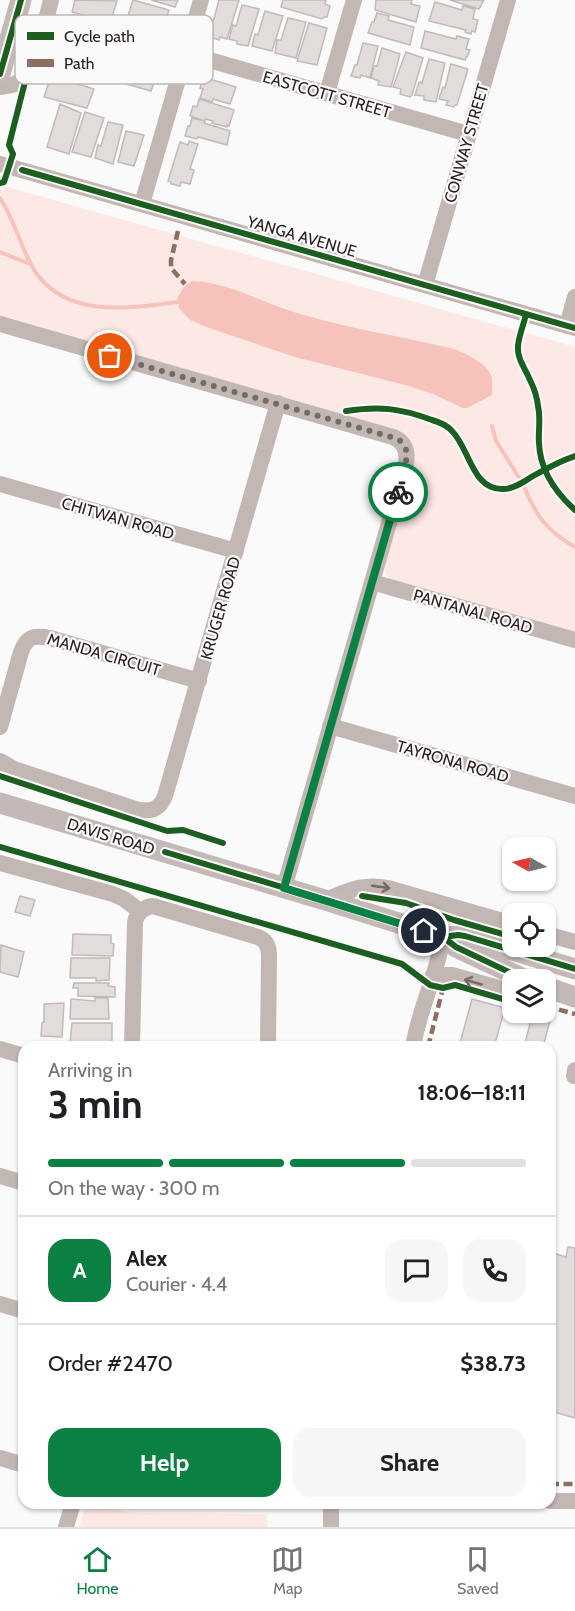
<!DOCTYPE html>
<html lang="en">
<head>
<meta charset="utf-8">
<style>
	body { margin:0; font-family:Cabin,sans-serif; background:#f6f6f6; color:#202124; height:100vh; display:flex; flex-direction:column; font-size:22px; white-space:nowrap }
	* { box-sizing:border-box; margin:0 }
	p { font-size:20px; color:#757577 }
	.icon { flex:none; width:33px; height:33px; fill:none; stroke:currentColor; stroke-width:2; stroke-linecap:round; stroke-linejoin:round }
	.map { position:relative; flex:1; overflow:hidden }
	.side { position:absolute; left:18px; top:1041px; width:538px; height:468px; display:flex; flex-direction:column; background:#fff; border-radius:18px; box-shadow:0 2px 4px #0004 }
	.side>* { flex:none }
	.needle { width:39px; rotate:278deg }
	.controls { position:absolute; left:502px; top:837px; display:grid; gap:12px }
	.controls a { display:grid; place-items:center; width:54px; height:54px; border-radius:12px; background:#fff; box-shadow:0 2px 4px #0004; font-size:30px }
	.pin { position:absolute; display:grid; place-items:center; width:51px; height:51px; color:#fff; margin:-26px; border:3px solid #fff; border-radius:50%; box-shadow:0 2px 6px #0007 }
	.courier { position:absolute; display:grid; place-items:center; width:60px; height:60px; margin:-30px; border:4px solid #0b8043; border-radius:50%; background:#fff; color:#222; box-shadow:0 2px 8px #0007 }
	.head em { font-style:normal; font-weight:700 }
	.head div { display:flex; flex-direction:column-reverse }
	.head { display:flex; align-items:center; justify-content:space-between; height:102px; padding:0 30px }
	h1 { font-size:39px; font-weight:700; line-height:45px }
	.bar { display:grid; grid-template-columns:repeat(4,1fr); gap:9px 6px; align-content:center; height:72px; padding:0 30px }
	.bar i { height:8px; border-radius:4px; background:#e0e0e0 }
	.bar .current { background:#0b8043 }
	.bar p { grid-column:span 4 }
	.line { display:flex; align-items:center; gap:15px; padding:0 30px; border-top:2px solid #e0e0e0 }
	.line div { flex:1 }
	.round { display:grid; place-items:center; flex:none; width:63px; height:63px; border-radius:18px; background:#f6f6f6 }
	.cta { display:flex; gap:12px; margin-top:auto; padding:12px 30px }
	.cta a { flex:1; height:69px; border-radius:18px; background:#0b8043; color:#fff; font-size:24px; font-weight:700; line-height:69px; text-align:center }
	.cta a+a { background:#f6f6f6; color:#202124 }
	.tabs { display:flex; justify-content:space-around; align-items:center; height:84px; border-top:2px solid #e0e0e0; background:#fff; font-size:16px; color:#757577 }
	.tabs a { display:grid; justify-items:center; gap:3px }
	.tabs .current { color:#0b8043 }
	.map>svg:first-child { display:block }
	.green { fill:#fce8e4 }
	.water { fill:#f6c3ba }
	.lines { fill:none; stroke-linecap:round; stroke-linejoin:round }
	.stream { stroke:#f6c3ba; stroke-width:4 }
	.building { fill:#e2dcdb; stroke:#c0bbba; stroke-width:1.5 }
	.minor { stroke:#c3b7b4; stroke-width:16 }
	.major { stroke:#c4b9b6; stroke-width:21 }
	.quiet { stroke:#8d6e63; stroke-width:4.5; stroke-dasharray:9 4.5; stroke-linecap:butt }
	.cycleway-casing { stroke:#fafafa; stroke-width:10 }
	.cycleway { stroke:#1b5e20; stroke-width:6 }
	.oneway { stroke:#766a68 }
	.done { stroke:#736b6a; stroke-width:6; stroke-dasharray:0 10.8 }
	.route { stroke:#0b8043; stroke-width:8 }
	.labels { text-anchor:middle; stroke-width:4.5; stroke-linejoin:round; paint-order:stroke }
	.street-label { font-size:16px; fill:#2a1e1c; stroke:#fafafa }
	.key { fill:#fafafa; stroke:#bcb8b7; stroke-width:1.5 }
	.key-label { font-size:16px; fill:#2a1e1c }
</style>
</head>
<body>
<div class="map">
<svg width="575" height="1527" viewBox="0 0 575 1527">
	<rect width="100%" height="100%" fill="#fafafa"/>
	<path class="green" d="M 0,185 L 575,347 L 575,633 L 390,579 L 387,576 L 384,569 L 414,455 L 412,443 L 407,437 L 0,317 Z
		M 92,1503 L 128,1512 L 143,1513 L 265,1514 L 267,1516 L 267,1527 L 79,1527 L 85,1507 Z"/>
	<path class="water" d="M 192,281 C 229,282 262,303 297,313 C 348,329 402,336 454,349 C 466,354 484,361 491,375 C 493,380 492,388 492,395 L 467,408 L 463,408 L 433,394 L 409,386 L 295,357 L 212,329 L 190,320 L 179,308 L 177,298 L 184,287 Z"/>
	<g class="lines">
		<path class="stream" d="M 0,198 C 5,206 9,214 13,223 C 20,239 26,258 36,273 C 69,319 130,308 178,302
			M 0,252 L 30,264
			M 492,426 L 496,441 L 520,479
			M 524,486 C 535,515 548,532 575,547"/>
	</g>
	<path class="building" d="M 75,0 L 117,1 L 110,23 L 72,12 Z
		M 133,0 L 169,10 L 166,19 L 169,20 L 166,30 L 127,19 Z
		M 151,0 L 178,0 L 175,7 Z
		M 219,0 L 239,0 L 227,39 L 220,37 L 219,40 L 211,37 L 212,34 L 210,33 Z
		M 283,0 L 326,0 L 325,4 L 330,6 L 327,17 L 324,17 L 322,19 L 281,7 Z
		M 376,0 L 412,0 L 411,4 L 420,6 L 416,22 L 375,10 Z
		M 450,0 L 484,0 L 479,9 Z
		M 435,2 L 462,10 L 463,6 L 475,9 L 473,19 L 478,20 L 475,32 L 472,31 L 471,34 L 465,32 L 466,30 L 429,21 Z
		M 242,5 L 259,9 L 248,46 L 237,44 L 237,41 L 229,39 L 233,25 L 236,26 Z
		M 265,11 L 283,16 L 272,51 L 252,46 L 255,34 L 258,35 Z
		M 377,13 L 389,16 L 388,20 L 414,27 L 410,45 L 368,33 L 372,22 L 374,22 Z
		M 288,18 L 306,22 L 296,58 L 275,53 L 277,40 L 281,40 Z
		M 309,23 L 327,28 L 317,65 L 297,61 Z
		M 425,31 L 456,39 L 457,36 L 469,39 L 466,49 L 470,50 L 467,57 L 466,57 L 465,60 L 421,48 Z
		M 363,43 L 378,46 L 370,78 L 361,75 L 360,78 L 351,76 L 355,65 L 357,65 Z
		M 382,48 L 400,54 L 391,87 L 378,85 L 379,81 L 371,78 L 374,66 L 377,66 Z
		M 406,52 L 423,58 L 412,95 L 410,97 L 400,94 L 401,89 L 393,87 Z
		M 429,59 L 445,63 L 436,102 L 424,100 L 424,96 L 415,95 L 419,82 L 422,83 Z
		M 114,60 L 154,70 L 151,79 L 155,80 L 151,91 L 109,79 Z
		M 451,64 L 468,69 L 457,105 L 455,105 L 454,107 L 446,105 L 448,101 L 439,99 L 443,87 L 445,88 Z
		M 51,76 L 94,89 L 87,108 L 44,97 Z
		M 203,77 L 236,87 L 230,104 L 213,99 L 212,102 L 200,98 L 203,89 L 200,88 Z
		M 199,99 L 234,110 L 229,126 L 227,125 L 227,127 L 212,123 L 213,121 L 205,119 L 205,121 L 190,116 L 193,106 L 197,107 Z
		M 60,104 L 81,113 L 69,154 L 47,147 Z
		M 85,112 L 104,118 L 91,157 L 72,152 Z
		M 192,118 L 205,121 L 204,123 L 230,131 L 227,145 L 198,137 L 197,139 L 185,136 L 188,126 L 190,126 Z
		M 108,122 L 123,125 L 113,164 L 95,158 L 98,145 L 101,146 Z
		M 126,131 L 144,135 L 134,166 L 118,162 Z
		M 189,141 L 198,144 L 190,169 L 194,170 L 190,184 L 181,182 L 180,186 L 171,184 L 171,182 L 168,181 L 180,142 L 188,145 Z
		M 20,896 L 35,900 L 30,916 L 15,912 Z
		M 73,934 L 111,935 L 111,943 L 114,944 L 113,956 L 72,955 Z
		M 1,945 L 24,952 L 18,977 L 0,972 Z
		M 71,958 L 110,958 L 109,980 L 96,981 L 96,978 L 70,978 Z
		M 74,983 L 109,983 L 108,986 L 115,987 L 115,997 L 78,996 L 78,988 L 73,988 Z
		M 95,998 L 108,998 L 109,1019 L 70,1019 L 71,999 L 95,1001 Z
		M 472,999 L 505,1008 L 494,1047 L 480,1045 L 479,1047 L 459,1047 Z
		M 64,1003 L 62,1037 L 41,1036 L 42,1023 L 44,1022 L 44,1004 Z
		M 533,1012 L 551,1017 L 543,1047 L 524,1047 Z
		M 72,1023 L 112,1023 L 112,1044 L 70,1043 Z
		M 568,1247 L 575,1248 L 575,1418 L 550,1411 L 550,1317 L 552,1312 L 550,1312 L 550,1252 L 566,1257 Z"/>
	<g class="lines">
		<path class="minor" d="M 185,53 L 468,134
			M 0,87 C 8,86 16,85 22,80 C 36,68 46,19 51,0
			M 327,93 L 354,0
			M 0,164 L 575,328
			M 142,204 L 201,0
			M 425,285 L 508,0
			M 0,324 L 393,437 C 405,442 408,452 406,464 L 284,888
			M 567,326 L 575,297
			M 0,484 L 236,551
			M 372,582 L 575,640
			M 330,726 L 575,796
			M 0,727 L 21,652 C 27,636 34,635 50,638 L 199,681
			M 0,761 L 14,769 L 139,810 C 153,812 160,808 165,796 L 278,403
			M 0,863 L 113,894 L 124,899 L 140,911
			M 325,900 C 348,891 362,883 388,888 L 513,924
			M 546,934 L 575,942
			M 433,975 L 452,975 L 513,992
			M 132,1047 L 135,922 C 137,913 143,907 153,906 L 258,937 C 266,940 269,947 269,955 L 268,1047
			M 413,1047 C 419,1009 437,975 443,937
			M 0,1049 L 24,1056
			M 574,1076 L 575,1070
			M 0,1176 L 24,1183
			M 0,1304 L 24,1311
			M 0,1458 L 24,1465
			M 550,1501 L 575,1501
			M 66,1527 L 73,1503
			M 331,1527 L 331,1503"/>
		<path class="major" d="M 0,74 L 21,0
			M 0,803 L 325,900 L 443,937 L 456,947 L 526,980
			M 443,937 L 465,936 L 575,969
			M 546,987 L 575,997"/>
		<path class="quiet" d="M 178,231 L 171,260 L 171,268 L 185,284
			M 546,1006 L 575,1014
			M 428,1047 L 443,988
			M 550,1484 L 575,1484"/>
		<g class="cycleway-casing">
			<path id="cycleway" d="M 0,74 L 21,0
				M 22,170 L 575,328
				M 0,183 L 4,182 L 13,154 L 9,145 L 27,74
				M 526,314 C 524,324 519,335 518,346 C 517,359 525,368 530,380 C 534,388 537,397 538,406 C 541,419 538,431 539,443 C 540,471 555,492 575,510
				M 346,411 C 379,406 400,408 432,420 C 439,422 447,425 452,431 C 470,449 472,491 504,489 C 514,489 525,481 533,476 C 547,468 560,461 575,456
				M 0,776 L 167,831 L 183,830 L 223,843
				M 0,847 L 402,964 L 430,985 L 443,988 L 455,985 L 513,1002
				M 165,852 L 325,900 L 443,937 L 456,947 L 526,980
				M 362,896 L 406,903 L 454,920 L 513,937
				M 443,937 L 458,935 L 465,936 L 575,969"/>
		</g>
		<use href="#cycleway" class="cycleway"/>
	</g>
	<defs><path id="oneway-shaft" d="M-6 0H5M1.5-3L5.5 0L1.5 3" fill="none" stroke-width="1.6" stroke-linecap="round" stroke-linejoin="round" transform="scale(1.5)"/></defs>
	<g class="oneway">
		<use href="#oneway-shaft" transform="translate(381 887) rotate(8)"/>
		<use href="#oneway-shaft" transform="translate(473 982) rotate(-164)"/>
	</g>
	<g class="lines">
		<path class="done" d="M 110,356 L 398,439 C 404,444 407,449 407,457 L 398,492"/>
		<path class="route" d="M 398,492 L 284,888 L 424,931"/>
	</g>
	<g class="labels">
		<g class="street-label">
			<text transform="translate(327 94) rotate(16)" y="6">EASTCOTT STREET</text>
			<text transform="translate(466 143) rotate(-74)" y="6">CONWAY STREET</text>
			<text transform="translate(302 236) rotate(16)" y="6">YANGA AVENUE</text>
			<text transform="translate(118 518) rotate(16)" y="6">CHITWAN ROAD</text>
			<text transform="translate(220 608) rotate(-74)" y="6">KRUGER ROAD</text>
			<text transform="translate(473 611) rotate(16)" y="6">PANTANAL ROAD</text>
			<text transform="translate(104 654) rotate(16)" y="6">MANDA CIRCUIT</text>
			<text transform="translate(453 761) rotate(16)" y="6">TAYRONA ROAD</text>
			<text transform="translate(111 836) rotate(17)" y="6">DAVIS ROAD</text>
		</g>
	</g>
	<rect x="15" y="15" width="198" height="69" rx="9" class="key"/>
	<rect x="27" y="32" width="27" height="8" fill="#1b5e20"/>
	<rect x="27" y="59" width="27" height="8" fill="#8d6e63"/>
	<g class="key-label">
		<text x="64" y="42">Cycle path</text>
		<text x="64" y="69">Path</text>
	</g>
</svg>
<div class="controls">
<a><svg class="needle" viewBox="-14 -14 28 28"><path d="M0-13l5 13h-10z" fill="#e53935"/><path d="M0 13l5-13h-10z" fill="#757577"/></svg></a>
<a><svg class="icon" aria-label="locate" viewBox="0 0 24 24"><circle cx="12" cy="12" r="6"/><path d="M12 2v4M12 18v4M2 12h4M18 12h4"/></svg></a>
<a><svg class="icon" aria-label="layers" viewBox="0 0 24 24"><path d="M12 4l9 5-9 5-9-5zM3 14l9 5 9-5"/></svg></a>
</div>
<div class="pin" style="left:110px;top:356px;background:#ea580c"><svg class="icon" aria-label="bag" viewBox="0 0 24 24"><path d="M5 8h14l-1 12H6zM9 8a3 3 0 0 1 6 0"/></svg></div>
<div class="pin" style="left:424px;top:931px;background:#1f2937"><svg class="icon" aria-label="home" viewBox="0 0 24 24"><path d="M3 11l9-7 9 7M6 9v11h12V9"/></svg></div>
<div class="courier" style="left:398px;top:492px"><svg class="icon" aria-label="bike" viewBox="0 0 24 24"><circle cx="6" cy="16" r="4"/><circle cx="18" cy="16" r="4"/><path d="M6 16l4-8h5l3 8M10 8l3 8H6M13 5h3"/></svg></div>
<section class="side">
<div class="head"><div><h1>3 min</h1><p>Arriving in</p></div><em>18:06–18:11</em></div>
<div class="bar"><i class="current"></i><i class="current"></i><i class="current"></i><i></i><p>On the way · 300 m</p></div>
<div class="line" style="height:108px"><b class="round" style="background:#0b8043;color:#fff">A</b><div><b>Alex</b><p>Courier · 4.4</p></div><a class="round"><svg class="icon" aria-label="chat" viewBox="0 0 24 24"><path d="M4 5h16v11H9l-5 4z"/></svg></a><a class="round"><svg class="icon" aria-label="phone" viewBox="0 0 24 24"><path d="M5 4h4l2 5-3 2q2 4 5 5l2-3 5 2v4C11 20 4 13 5 4z"/></svg></a></div>
<div class="line" style="height:78px"><div>Order #2470</div><b>$38.73</b></div>
<div class="cta"><a>Help</a><a>Share</a></div>
</section>
</div>
<nav class="tabs">
<a class="current"><svg class="icon" aria-label="home" viewBox="0 0 24 24"><path d="M3 11l9-7 9 7M6 9v11h12V9"/></svg>Home</a>
<a><svg class="icon" aria-label="map" viewBox="0 0 24 24"><path d="M3 6l6-2 6 2 6-2v14l-6 2-6-2-6 2zM9 4v14M15 6v14"/></svg>Map</a>
<a><svg class="icon" aria-label="saved" viewBox="0 0 24 24"><path d="M7 4h10v16l-5-4-5 4z"/></svg>Saved</a>
</nav>
</body>
</html>
